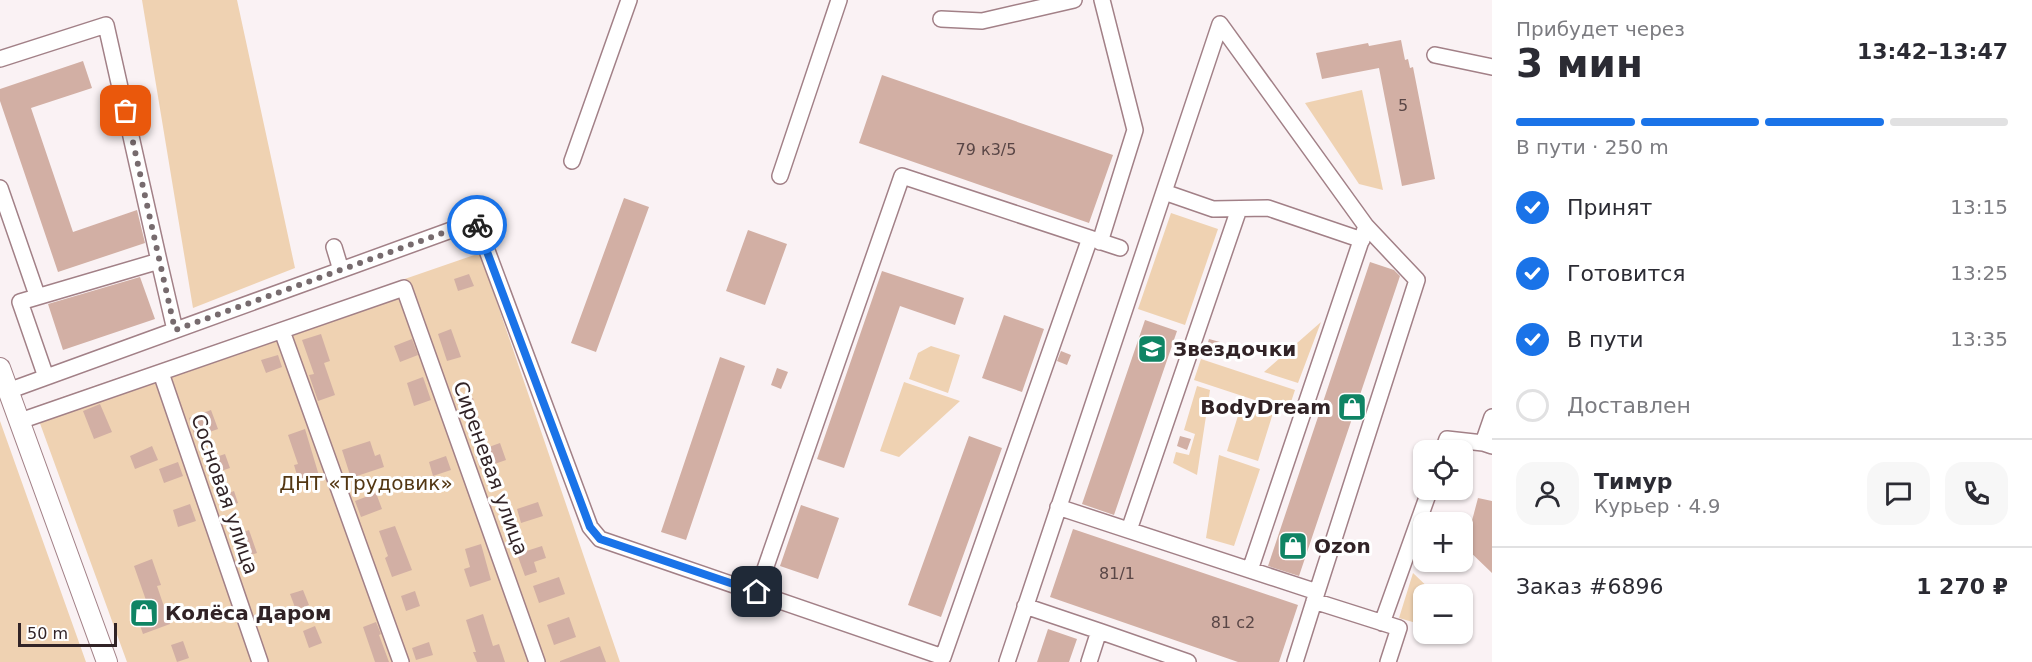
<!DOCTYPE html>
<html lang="ru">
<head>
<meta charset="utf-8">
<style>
	body { margin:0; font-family:"DejaVu Sans",sans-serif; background:#f7f7f7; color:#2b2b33; height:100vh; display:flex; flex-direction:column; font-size:22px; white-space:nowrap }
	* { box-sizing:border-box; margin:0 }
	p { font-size:20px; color:#7c7c81 }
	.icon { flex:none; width:33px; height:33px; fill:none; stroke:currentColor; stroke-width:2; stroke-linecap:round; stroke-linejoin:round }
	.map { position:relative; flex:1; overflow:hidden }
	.sheet { display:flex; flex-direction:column; background:#fff; width:540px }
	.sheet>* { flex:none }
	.fabs { position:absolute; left:1413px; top:440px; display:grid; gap:12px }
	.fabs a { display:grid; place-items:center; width:60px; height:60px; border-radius:12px; background:#fff; box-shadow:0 2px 4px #0004; font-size:30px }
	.scale { position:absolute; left:18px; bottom:15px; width:99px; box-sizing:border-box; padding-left:6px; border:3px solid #312326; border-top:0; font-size:16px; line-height:21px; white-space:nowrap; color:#312326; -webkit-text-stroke:4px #fff; paint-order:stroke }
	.pin { position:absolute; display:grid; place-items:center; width:51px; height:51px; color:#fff; margin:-26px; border-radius:12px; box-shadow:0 3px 9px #0006 }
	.courier { position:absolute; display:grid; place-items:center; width:60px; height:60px; margin:-30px; border:4px solid #1a73e8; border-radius:50%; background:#fff; color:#222; box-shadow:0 2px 8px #0007 }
	.summary em { font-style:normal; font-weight:700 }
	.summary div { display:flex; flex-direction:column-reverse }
	.summary { display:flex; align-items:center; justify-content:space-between; height:102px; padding:0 24px }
	h1 { font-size:39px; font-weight:700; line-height:45px }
	.bar { display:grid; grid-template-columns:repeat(4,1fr); gap:9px 6px; align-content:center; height:72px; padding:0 24px }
	.bar i { height:8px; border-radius:4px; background:#e1e1e2 }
	.bar .current { background:#1a73e8 }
	.bar p { grid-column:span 4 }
	.line { display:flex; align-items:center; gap:15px; padding:0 24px; border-top:2px solid #e1e1e2 }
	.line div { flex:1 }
	.round { display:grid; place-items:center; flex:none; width:63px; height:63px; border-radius:18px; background:#f7f7f7 }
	ol { padding:0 24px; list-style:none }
	li { display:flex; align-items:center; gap:18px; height:66px }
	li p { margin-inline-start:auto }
	li .icon { padding:6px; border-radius:50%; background:#1a73e8; color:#fff; stroke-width:4 }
	li:last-child { color:#7c7c81 }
	li i { width:33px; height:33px; border:3px solid #e1e1e2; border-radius:50% }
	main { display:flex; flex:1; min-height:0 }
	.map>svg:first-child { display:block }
	.green { fill:#efd2b2 }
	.building { fill:#d2afa4 }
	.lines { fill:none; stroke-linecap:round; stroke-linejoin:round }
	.minor-casing { stroke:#a28087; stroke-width:18 }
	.major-casing { stroke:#a28087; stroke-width:22 }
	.minor { stroke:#fff; stroke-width:15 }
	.major { stroke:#fff; stroke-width:20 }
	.done { stroke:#776b6e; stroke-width:6; stroke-dasharray:0 10.8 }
	.route { stroke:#1a73e8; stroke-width:8 }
	.labels { text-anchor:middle; stroke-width:6; stroke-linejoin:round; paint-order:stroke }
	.number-label { font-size:16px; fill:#594646 }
	.poi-label { font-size:20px; font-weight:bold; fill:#312326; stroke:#fff; text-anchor:start }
	.street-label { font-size:20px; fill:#312326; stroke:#fff }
	.park-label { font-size:20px; fill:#533713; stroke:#fff }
</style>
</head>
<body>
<main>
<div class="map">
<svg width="1492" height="662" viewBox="0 0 1492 662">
	<rect width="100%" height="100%" fill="#faf2f4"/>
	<path class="green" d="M 142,0 L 237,0 L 295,268 L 193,308 Z
		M 1362,90 L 1383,190 L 1359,184 L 1305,103 Z
		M 1171,213 L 1218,229 L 1185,325 L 1138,309 Z
		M 480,253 L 620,662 L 127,662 L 34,407 Z
		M 1321,322 L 1298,383 L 1264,372 Z
		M 931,346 L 960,355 L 948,393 L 909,379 L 918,353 Z
		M 1201,359 L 1295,390 L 1288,411 L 1194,380 Z
		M 904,382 L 960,401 L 899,457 L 880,451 Z
		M 1197,386 L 1210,390 L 1197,475 L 1173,463 L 1176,452 L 1189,455 L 1195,434 L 1184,430 Z
		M 1242,403 L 1273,413 L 1258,461 L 1227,451 Z
		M 0,421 L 86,662 L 0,662 Z
		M 1219,455 L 1260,469 L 1234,546 L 1206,538 Z
		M 1413,573 L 1435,594 L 1424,594 L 1423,625 L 1399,618 Z"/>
	<path class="building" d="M 1401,40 L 1405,60 L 1408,59 L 1410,68 L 1413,67 L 1435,179 L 1402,186 L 1379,68 L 1322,79 L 1316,53 L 1368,43 L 1369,46 Z
		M 83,61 L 92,88 L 31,108 L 73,232 L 137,210 L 145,243 L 58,272 L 0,101 L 0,89 Z
		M 882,75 L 1113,155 L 1089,223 L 859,143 Z
		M 624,198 L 649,207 L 596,352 L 571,343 Z
		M 748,230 L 787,244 L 765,305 L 726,291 Z
		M 1370,262 L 1394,270 L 1400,276 L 1299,576 L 1268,566 Z
		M 882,271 L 964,298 L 955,325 L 900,306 L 844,468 L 817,459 Z
		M 469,274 L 474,286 L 458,291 L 454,279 Z
		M 140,277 L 155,319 L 63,350 L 48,304 Z
		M 1004,315 L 1044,329 L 1022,392 L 982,378 Z
		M 1145,320 L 1177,331 L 1114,515 L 1082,504 Z
		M 451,329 L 461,357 L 447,361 L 438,334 Z
		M 321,334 L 330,361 L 324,363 L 335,395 L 318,401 L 309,375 L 314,374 L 302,340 Z
		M 412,339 L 418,355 L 400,362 L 394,346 Z
		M 1209,339 L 1220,342 L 1215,355 L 1205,352 Z
		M 1061,351 L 1071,355 L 1067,365 L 1057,361 Z
		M 278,355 L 282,367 L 266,373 L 261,360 Z
		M 720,357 L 745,366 L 686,540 L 661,532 Z
		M 777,368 L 788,372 L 781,389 L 771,385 Z
		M 423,377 L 431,400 L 414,406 L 407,383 Z
		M 473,398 L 479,419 L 466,423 L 460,401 Z
		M 100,404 L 112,432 L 94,439 L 83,411 Z
		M 211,410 L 218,429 L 195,437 L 189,418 Z
		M 305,429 L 320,479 L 300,485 L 294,465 L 298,464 L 288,435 Z
		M 969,436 L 1002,448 L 941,617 L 908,605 Z
		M 1180,436 L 1191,439 L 1187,450 L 1177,446 Z
		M 370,441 L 375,456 L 380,454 L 384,467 L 351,478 L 342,450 Z
		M 500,443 L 506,460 L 480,469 L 475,452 Z
		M 152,446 L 158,460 L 135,469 L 130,456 Z
		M 225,454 L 230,468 L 209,475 L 204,461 Z
		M 446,456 L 451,470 L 433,476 L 429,462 Z
		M 178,462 L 183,476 L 164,483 L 159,469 Z
		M 234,491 L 238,503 L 222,508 L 218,497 Z
		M 376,493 L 382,509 L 361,517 L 355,501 Z
		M 1478,498 L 1492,501 L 1492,573 L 1465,547 Z
		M 538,502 L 543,516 L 521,523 L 517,509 Z
		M 190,504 L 196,521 L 178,527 L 173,510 Z
		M 801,505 L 839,518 L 818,579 L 780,566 Z
		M 395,526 L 412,570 L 392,577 L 385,558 L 388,556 L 379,531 Z
		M 1073,529 L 1298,605 L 1279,662 L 1238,662 L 1050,597 Z
		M 249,530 L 257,553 L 239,559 L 231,536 Z
		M 481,544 L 491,580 L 470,587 L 464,569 L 470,567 L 465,549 Z
		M 542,546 L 546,558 L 534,562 L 537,572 L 525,576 L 517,554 Z
		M 152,559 L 161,585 L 157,586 L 170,624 L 143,634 L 134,608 L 147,603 L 134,566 Z
		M 559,577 L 565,594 L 539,603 L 533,586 Z
		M 303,590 L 309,605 L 296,610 L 290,594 Z
		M 415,591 L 420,606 L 406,611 L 401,596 Z
		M 483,614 L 493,646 L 499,644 L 505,662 L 477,662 L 473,652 L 476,652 L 466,620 Z
		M 569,617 L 576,637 L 554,645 L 547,625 Z
		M 376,622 L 381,634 L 379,635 L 389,662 L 375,662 L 363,627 Z
		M 315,626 L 322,643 L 309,648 L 303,631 Z
		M 1048,629 L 1077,639 L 1069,662 L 1037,662 Z
		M 183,641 L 189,658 L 177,662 L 171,645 Z
		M 429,642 L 433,655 L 416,660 L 412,648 Z
		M 600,646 L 606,662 L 560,662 L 560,661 Z"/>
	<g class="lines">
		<g class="minor-casing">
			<path id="minor" d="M 941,19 L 982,21 L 1074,0
				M 1220,24 L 1366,226
				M 1435,55 L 1492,67
				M 0,59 L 106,25 L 159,261 L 20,302 L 46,377
				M 572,161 L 629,0
				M 780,176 L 839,0
				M 0,188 L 37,295
				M 1164,192 L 1213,209 L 1268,208 L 1362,240
				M 1100,242 L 1135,130 L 1102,0
				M 334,247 L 341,270
				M 159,261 L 175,330
				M 282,331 L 401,662
				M 161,373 L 260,662
				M 8,391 L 476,221 L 590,527 L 600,539 L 943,657 L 1090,238
				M 1492,417 L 1483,443 L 1492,446
				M 20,421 L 404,288 L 537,662
				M 1443,450 L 1447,439 L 1483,443
				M 1058,507 L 1317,592 L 1295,662
				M 1129,530 L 1239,209
				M 1250,570 L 1366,226 L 1417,280 L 1317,592
				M 757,592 L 902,176 L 1120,248
				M 1314,601 L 1399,628 L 1388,662
				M 1025,606 L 1099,631 L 1089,662
				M 1382,623 L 1430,489
				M 1099,631 L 1188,662
				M 1007,662 L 1220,24"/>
		</g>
		<g class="major-casing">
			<path id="major" d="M 0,368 L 107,662"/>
		</g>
		<use href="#minor" class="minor"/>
		<use href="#major" class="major"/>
	</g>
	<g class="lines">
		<path class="done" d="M 126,111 L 175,330 L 476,221 L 477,225"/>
		<path class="route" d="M 477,225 L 590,527 L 600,539 L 757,592"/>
	</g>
	<defs>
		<g id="school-square" transform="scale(1.5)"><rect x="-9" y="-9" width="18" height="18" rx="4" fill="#0f8464" stroke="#fff"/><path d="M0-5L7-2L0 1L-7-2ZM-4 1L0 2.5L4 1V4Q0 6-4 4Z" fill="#fff"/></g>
		<g id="shop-square" transform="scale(1.5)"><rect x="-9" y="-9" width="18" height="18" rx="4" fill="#0f8464" stroke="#fff"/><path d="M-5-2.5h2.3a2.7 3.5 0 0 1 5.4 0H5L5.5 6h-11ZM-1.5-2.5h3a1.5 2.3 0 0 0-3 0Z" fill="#fff"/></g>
	</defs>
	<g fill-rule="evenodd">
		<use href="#school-square" x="1152" y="349"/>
		<use href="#shop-square" x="1352" y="407"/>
		<use href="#shop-square" x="1293" y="546"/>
		<use href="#shop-square" x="144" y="613"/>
	</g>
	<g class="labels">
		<g class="number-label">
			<text x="1403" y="111">5</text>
			<text x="986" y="155">79 к3/5</text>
			<text x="1117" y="579">81/1</text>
			<text x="1233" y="628">81 с2</text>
		</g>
		<g class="poi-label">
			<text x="1173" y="356">Звездочки</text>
			<text x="1331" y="414" text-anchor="end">BodyDream</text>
			<text x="1314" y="553">Ozon</text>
			<text x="165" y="620">Колёса Даром</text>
		</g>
		<g class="street-label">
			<text transform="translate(491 468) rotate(70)" y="7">Сиреневая улица</text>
			<text transform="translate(225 494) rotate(71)" y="7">Сосновая улица</text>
		</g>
		<g class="park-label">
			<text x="366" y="490">ДНТ «Трудовик»</text>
		</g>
	</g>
</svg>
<div class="fabs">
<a><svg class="icon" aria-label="locate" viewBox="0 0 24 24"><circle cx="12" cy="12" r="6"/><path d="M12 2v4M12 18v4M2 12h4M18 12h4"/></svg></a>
<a>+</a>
<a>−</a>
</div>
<div class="scale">50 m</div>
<div class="pin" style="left:126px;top:111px;background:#ea580c"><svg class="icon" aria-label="bag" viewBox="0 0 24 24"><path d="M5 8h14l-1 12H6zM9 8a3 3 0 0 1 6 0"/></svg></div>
<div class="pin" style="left:757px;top:592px;background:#1f2937"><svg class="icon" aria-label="home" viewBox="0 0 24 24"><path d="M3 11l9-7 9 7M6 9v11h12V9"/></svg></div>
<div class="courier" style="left:477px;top:225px"><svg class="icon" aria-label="bike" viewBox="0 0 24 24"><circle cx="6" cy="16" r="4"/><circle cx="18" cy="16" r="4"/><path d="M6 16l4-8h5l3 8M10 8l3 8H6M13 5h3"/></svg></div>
</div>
<section class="sheet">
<div class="summary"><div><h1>3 мин</h1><p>Прибудет через</p></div><em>13:42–13:47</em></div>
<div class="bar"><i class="current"></i><i class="current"></i><i class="current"></i><i></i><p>В пути · 250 m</p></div>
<ol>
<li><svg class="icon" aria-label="check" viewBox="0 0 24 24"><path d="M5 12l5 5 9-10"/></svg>Принят<p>13:15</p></li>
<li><svg class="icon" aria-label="check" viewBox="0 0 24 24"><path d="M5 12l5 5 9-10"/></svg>Готовится<p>13:25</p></li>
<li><svg class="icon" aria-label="check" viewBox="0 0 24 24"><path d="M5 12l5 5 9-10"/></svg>В пути<p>13:35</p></li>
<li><i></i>Доставлен</li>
</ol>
<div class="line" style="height:108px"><a class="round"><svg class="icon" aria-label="person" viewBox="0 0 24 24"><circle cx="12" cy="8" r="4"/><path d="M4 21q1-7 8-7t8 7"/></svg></a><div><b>Тимур</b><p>Курьер · 4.9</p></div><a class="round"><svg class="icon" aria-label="chat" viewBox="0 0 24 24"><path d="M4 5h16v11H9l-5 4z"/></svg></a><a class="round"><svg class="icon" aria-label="phone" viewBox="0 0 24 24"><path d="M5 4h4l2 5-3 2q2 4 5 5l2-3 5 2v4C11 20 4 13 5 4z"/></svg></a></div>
<div class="line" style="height:78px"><div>Заказ #6896</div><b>1 270 ₽</b></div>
</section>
</main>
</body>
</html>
